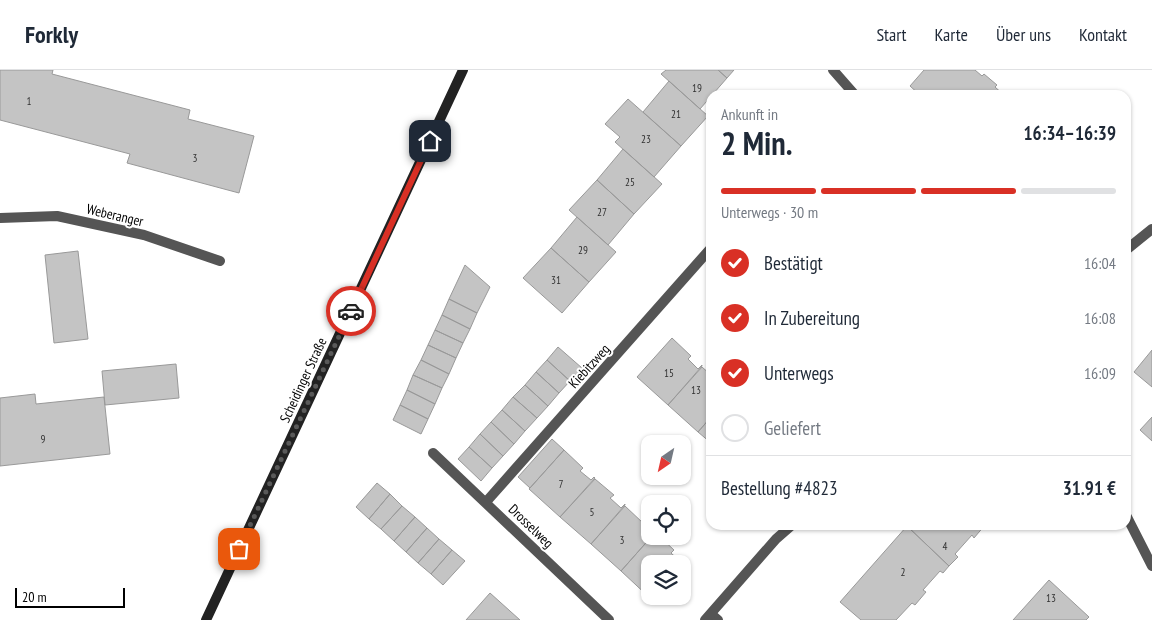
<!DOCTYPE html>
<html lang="de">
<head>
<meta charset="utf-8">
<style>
	body { margin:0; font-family:"PT Sans Narrow",sans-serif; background:#f2f2f3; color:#1f2937; height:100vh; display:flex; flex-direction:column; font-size:19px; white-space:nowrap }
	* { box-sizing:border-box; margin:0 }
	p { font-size:16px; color:#747a83 }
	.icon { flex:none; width:28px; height:28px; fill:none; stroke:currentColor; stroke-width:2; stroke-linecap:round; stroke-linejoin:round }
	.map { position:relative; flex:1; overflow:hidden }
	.panel { position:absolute; left:706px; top:20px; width:425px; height:440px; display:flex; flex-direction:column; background:#fff; border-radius:15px; box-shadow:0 1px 4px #0004 }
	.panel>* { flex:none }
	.needle { width:32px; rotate:214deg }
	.controls { position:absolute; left:641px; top:365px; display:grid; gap:10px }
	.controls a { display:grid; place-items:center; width:50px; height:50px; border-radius:10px; background:#fff; box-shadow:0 1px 4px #0004; font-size:25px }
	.scale { position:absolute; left:15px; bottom:12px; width:110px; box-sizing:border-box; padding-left:5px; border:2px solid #000; border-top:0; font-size:14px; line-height:18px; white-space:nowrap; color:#000; -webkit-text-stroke:4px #fff; paint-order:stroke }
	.pin { position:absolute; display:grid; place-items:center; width:42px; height:42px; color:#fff; margin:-21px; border-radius:10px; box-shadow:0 2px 8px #0006 }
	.courier { position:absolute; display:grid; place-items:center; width:50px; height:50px; margin:-25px; border:4px solid #d93025; border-radius:50%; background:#fff; color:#222; box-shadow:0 1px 6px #0007 }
	.headline em { font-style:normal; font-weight:600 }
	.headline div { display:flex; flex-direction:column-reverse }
	.headline { display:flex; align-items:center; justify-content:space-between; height:85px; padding:0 15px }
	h1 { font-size:32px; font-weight:600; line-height:38px }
	.bar { display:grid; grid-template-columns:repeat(4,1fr); gap:8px 5px; align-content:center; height:60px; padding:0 15px }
	.bar i { height:6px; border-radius:4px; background:#e0e1e3 }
	.bar .selected { background:#d93025 }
	.bar p { grid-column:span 4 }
	.line { display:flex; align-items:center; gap:12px; padding:0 15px; border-top:1px solid #e0e1e3 }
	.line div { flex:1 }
	ol { padding:0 15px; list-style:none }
	li { display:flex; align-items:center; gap:15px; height:55px }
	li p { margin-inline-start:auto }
	li .icon { padding:5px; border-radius:50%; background:#d93025; color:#fff; stroke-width:4 }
	li:last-child { color:#747a83 }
	li i { width:28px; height:28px; border:2px solid #e0e1e3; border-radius:50% }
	header { display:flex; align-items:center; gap:30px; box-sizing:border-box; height:70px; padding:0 25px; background:#fff; border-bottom:1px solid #e0e1e3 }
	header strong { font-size:24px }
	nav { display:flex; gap:28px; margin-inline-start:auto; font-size:18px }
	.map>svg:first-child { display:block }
	.building { fill:#c4c4c4; stroke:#999 }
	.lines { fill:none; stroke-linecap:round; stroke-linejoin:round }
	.service { stroke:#555; stroke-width:10 }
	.minor { stroke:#555; stroke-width:10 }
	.secondary { stroke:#222; stroke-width:10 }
	.done { stroke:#595959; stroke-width:5; stroke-dasharray:0 9 }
	.route { stroke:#d93025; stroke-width:6 }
	.labels { text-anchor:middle; stroke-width:4; stroke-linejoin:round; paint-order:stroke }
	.number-label { font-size:11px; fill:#313131 }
	.street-label { font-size:14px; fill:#000; stroke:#fff }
</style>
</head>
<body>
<header>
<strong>Forkly</strong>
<nav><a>Start</a><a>Karte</a><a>Über uns</a><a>Kontakt</a></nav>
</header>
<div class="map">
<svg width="1152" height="550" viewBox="0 0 1152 550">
	<rect width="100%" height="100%" fill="#fff"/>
	<path class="building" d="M 0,0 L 53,0 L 52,4 L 190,40 L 188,49 L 254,66 L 239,123 L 127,93 L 130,84 L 0,50 Z
		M 666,0 L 718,0 L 727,8 L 700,39 L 661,4 Z
		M 718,0 L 734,0 L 727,8 Z
		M 924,0 L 975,0 L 982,6 L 984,4 L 997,15 L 995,17 L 1004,25 L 920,25 L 910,16 Z
		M 669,11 L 708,46 L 681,76 L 643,42 Z
		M 628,29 L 681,76 L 654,107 L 615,72 L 620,67 L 605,54 Z
		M 623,79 L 662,114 L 634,144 L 597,110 Z
		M 597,110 L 634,144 L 608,175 L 569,140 Z
		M 577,147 L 616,182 L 589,212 L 551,178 Z
		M 551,178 L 589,212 L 562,243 L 523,208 Z
		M 78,181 L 88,269 L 54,273 L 45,185 Z
		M 465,195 L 490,217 L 477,243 L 449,229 Z
		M 449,229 L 477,243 L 470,259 L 442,245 Z
		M 442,245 L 470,259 L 463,273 L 435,260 Z
		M 435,260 L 463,273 L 456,288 L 428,275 Z
		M 672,268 L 691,286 L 688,289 L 698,299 L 702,295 L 702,296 L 668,335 L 637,307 Z
		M 428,275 L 456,288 L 449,304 L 421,290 Z
		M 558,277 L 582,298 L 570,311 L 547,290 Z
		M 1152,280 L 1152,317 L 1134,302 Z
		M 421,290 L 449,304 L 442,318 L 413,305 Z
		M 547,290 L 570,311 L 559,323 L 536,302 Z
		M 176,294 L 179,328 L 105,335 L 102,301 Z
		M 702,297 L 711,305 L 711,347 L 698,362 L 668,335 Z
		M 536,302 L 559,323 L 548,336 L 525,315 Z
		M 413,305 L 442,318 L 435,334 L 407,320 Z
		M 525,315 L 548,336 L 537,348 L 513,327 Z
		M 407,320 L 435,334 L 428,349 L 400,335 Z
		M 35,324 L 36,334 L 104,327 L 110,384 L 0,396 L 0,328 Z
		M 513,327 L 537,348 L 525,361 L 502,340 Z
		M 400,335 L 428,349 L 421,364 L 393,350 Z
		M 502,340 L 525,361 L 514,374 L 491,352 Z
		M 711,347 L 711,373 L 698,362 Z
		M 1152,347 L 1152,371 L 1140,360 Z
		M 491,352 L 514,374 L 503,386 L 480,364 Z
		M 480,364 L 503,386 L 492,398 L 469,377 Z
		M 552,369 L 564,380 L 530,418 L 518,407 Z
		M 469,377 L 492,398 L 481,411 L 458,389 Z
		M 564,380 L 583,398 L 580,401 L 591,410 L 594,407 L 595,408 L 560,447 L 529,419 Z
		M 595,409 L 614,425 L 610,428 L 621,438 L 625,434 L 625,435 L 591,474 L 560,447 Z
		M 377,413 L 390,424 L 369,449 L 356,437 Z
		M 390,424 L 402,436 L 381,459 L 369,449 Z
		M 402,436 L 415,447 L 394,471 L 381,459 Z
		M 625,436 L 643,453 L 641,455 L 650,464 L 650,466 L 652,466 L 621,501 L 591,474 Z
		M 415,447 L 427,458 L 406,482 L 394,471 Z
		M 908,455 L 985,455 L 974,468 L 972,465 L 955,484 L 958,487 L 949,496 L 907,456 Z
		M 907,456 L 949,496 L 943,503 L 940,501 L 923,520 L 926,522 L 915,535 L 912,533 L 896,550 L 861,550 L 840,532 Z
		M 427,458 L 439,469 L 418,493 L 406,482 Z
		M 652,466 L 659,466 L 674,480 L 671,483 L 682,493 L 685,489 L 687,490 L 682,494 L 650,494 L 650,526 L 654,526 L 651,529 L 621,501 Z
		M 439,469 L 452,480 L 431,504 L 418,493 Z
		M 452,480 L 465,491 L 443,515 L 431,504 Z
		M 1049,510 L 1089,547 L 1086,550 L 1013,550 Z
		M 490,523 L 520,550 L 466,550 Z"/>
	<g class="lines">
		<path class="service" d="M 711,544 L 718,550"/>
		<path class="minor" d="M 833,0 L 855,25
			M 0,148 L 57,146 L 144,165 L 220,191
			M 1126,180 L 1152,159
			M 433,383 L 609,550
			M 486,432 L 711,178
			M 1126,445 L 1152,496
			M 705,550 L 776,469 L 792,455"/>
		<path class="secondary" d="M 206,550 L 463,0"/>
	</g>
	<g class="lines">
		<path class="done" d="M 239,479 L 351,241"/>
		<path class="route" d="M 351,241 L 430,71"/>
	</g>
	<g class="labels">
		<g class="number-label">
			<text x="697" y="22">19</text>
			<text x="29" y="35">1</text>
			<text x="676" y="48">21</text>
			<text x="646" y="73">23</text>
			<text x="195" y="92">3</text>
			<text x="630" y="116">25</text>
			<text x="602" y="146">27</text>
			<text x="583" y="184">29</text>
			<text x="556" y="214">31</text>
			<text x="669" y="307">15</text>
			<text x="696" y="324">13</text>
			<text x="43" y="373">9</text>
			<text x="561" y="418">7</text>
			<text x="592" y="446">5</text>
			<text x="622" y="474">3</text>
			<text x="945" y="480">4</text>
			<text x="903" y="506">2</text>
			<text x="1051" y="532">13</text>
		</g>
		<g class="street-label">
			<text transform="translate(115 145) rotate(13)" y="5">Weberanger</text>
			<text transform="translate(589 296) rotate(-48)" y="5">Kiebitzweg</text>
			<text transform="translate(303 310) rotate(-65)" y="5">Scheidinger Straße</text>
			<text transform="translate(531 456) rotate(44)" y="5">Drosselweg</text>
		</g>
	</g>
</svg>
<div class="controls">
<a><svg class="needle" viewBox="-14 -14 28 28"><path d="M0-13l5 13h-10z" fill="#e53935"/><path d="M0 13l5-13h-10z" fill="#747a83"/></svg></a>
<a><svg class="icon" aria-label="locate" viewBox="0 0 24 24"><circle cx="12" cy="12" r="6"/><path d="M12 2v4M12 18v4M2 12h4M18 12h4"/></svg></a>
<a><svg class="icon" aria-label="layers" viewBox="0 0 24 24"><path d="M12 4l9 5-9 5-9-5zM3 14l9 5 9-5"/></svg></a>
</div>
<div class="scale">20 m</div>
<div class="pin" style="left:239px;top:479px;background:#ea580c"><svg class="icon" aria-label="bag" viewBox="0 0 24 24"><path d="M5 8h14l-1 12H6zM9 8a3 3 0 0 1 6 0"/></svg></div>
<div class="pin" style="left:430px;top:71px;background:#1f2937"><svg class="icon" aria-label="home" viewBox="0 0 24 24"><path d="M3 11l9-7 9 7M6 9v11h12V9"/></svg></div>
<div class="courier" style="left:351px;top:241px"><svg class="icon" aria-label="car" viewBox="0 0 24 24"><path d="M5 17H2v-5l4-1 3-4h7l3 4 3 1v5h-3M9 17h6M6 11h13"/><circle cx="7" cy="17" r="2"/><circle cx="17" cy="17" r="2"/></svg></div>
<section class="panel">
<div class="headline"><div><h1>2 Min.</h1><p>Ankunft in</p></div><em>16:34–16:39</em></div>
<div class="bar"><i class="selected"></i><i class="selected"></i><i class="selected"></i><i></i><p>Unterwegs · 30 m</p></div>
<ol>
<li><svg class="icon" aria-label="check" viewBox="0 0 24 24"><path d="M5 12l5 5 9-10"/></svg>Bestätigt<p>16:04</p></li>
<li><svg class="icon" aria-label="check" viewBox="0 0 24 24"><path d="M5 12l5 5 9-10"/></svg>In Zubereitung<p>16:08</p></li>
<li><svg class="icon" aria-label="check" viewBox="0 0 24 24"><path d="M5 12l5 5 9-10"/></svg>Unterwegs<p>16:09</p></li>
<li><i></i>Geliefert</li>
</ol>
<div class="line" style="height:65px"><div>Bestellung #4823</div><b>31.91 €</b></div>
</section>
</div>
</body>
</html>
